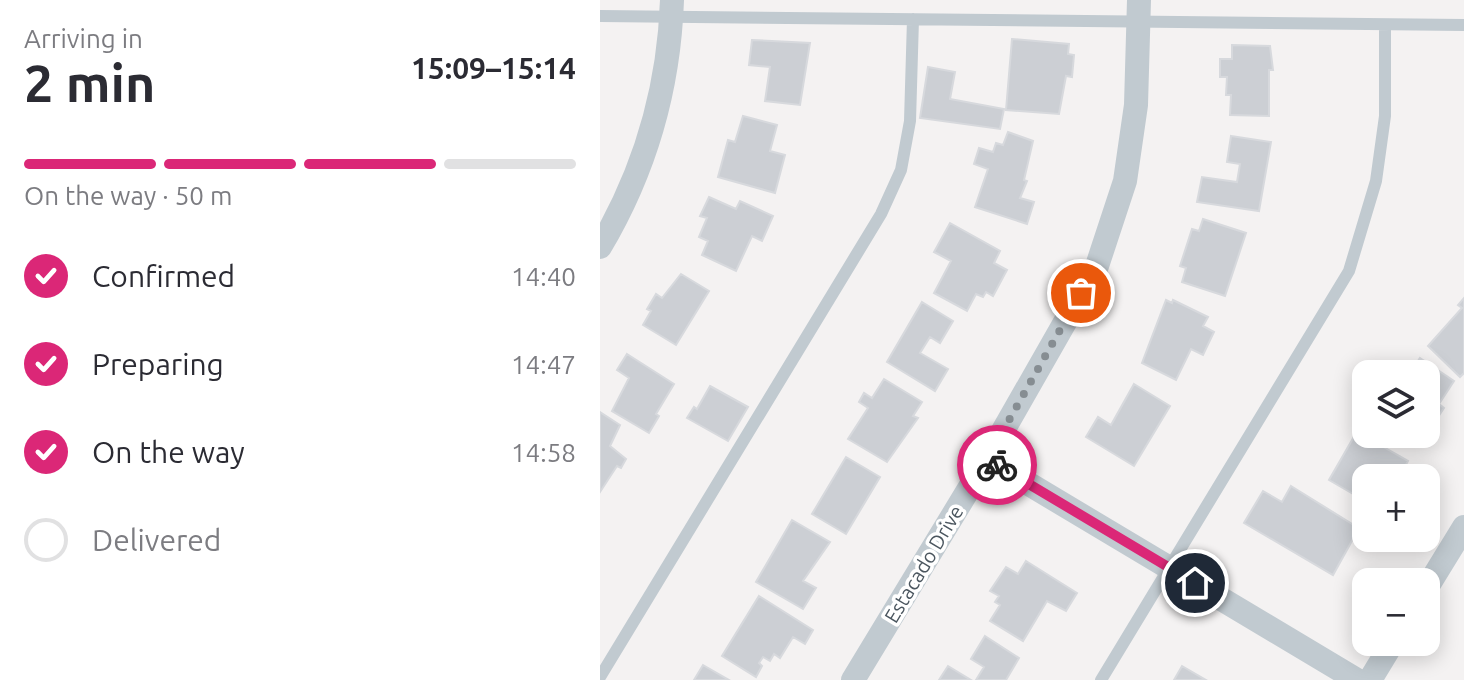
<!DOCTYPE html>
<html lang="en">
<head>
<meta charset="utf-8">
<style>
	body { margin:0; font-family:Ubuntu,sans-serif; background:#f7f7f7; color:#2b2b33; height:100vh; display:flex; flex-direction:column; font-size:30px; white-space:nowrap }
	* { box-sizing:border-box; margin:0 }
	p { font-size:26px; color:#7c7c81 }
	.icon { flex:none; width:44px; height:44px; fill:none; stroke:currentColor; stroke-width:2; stroke-linecap:round; stroke-linejoin:round }
	.map { position:relative; flex:1; overflow:hidden }
	.details { display:flex; flex-direction:column; background:#fff; width:600px }
	.details>* { flex:none }
	.buttons { position:absolute; left:752px; top:360px; display:grid; gap:16px }
	.buttons a { display:grid; place-items:center; width:88px; height:88px; border-radius:16px; background:#fff; box-shadow:0 4px 20px #0003; font-size:40px }
	.pin { position:absolute; display:grid; place-items:center; width:68px; height:68px; color:#fff; margin:-34px; border:4px solid #fff; border-radius:50%; box-shadow:0 2px 8px #0007 }
	.courier { position:absolute; display:grid; place-items:center; width:80px; height:80px; margin:-40px; border:6px solid #db2777; border-radius:50%; background:#fff; color:#222; box-shadow:0 2px 10px #0007 }
	.headline em { font-style:normal; font-weight:600 }
	.headline div { display:flex; flex-direction:column-reverse }
	.headline { display:flex; align-items:center; justify-content:space-between; height:136px; padding:0 24px }
	h1 { font-size:52px; font-weight:600; line-height:60px }
	.bar { display:grid; grid-template-columns:repeat(4,1fr); gap:12px 8px; align-content:center; height:96px; padding:0 24px }
	.bar i { height:10px; border-radius:6px; background:#e1e1e2 }
	.bar .on { background:#db2777 }
	.bar p { grid-column:span 4 }
	ol { padding:0 24px; list-style:none }
	li { display:flex; align-items:center; gap:24px; height:88px }
	li p { margin-inline-start:auto }
	li .icon { padding:8px; border-radius:50%; background:#db2777; color:#fff; stroke-width:4 }
	li:last-child { color:#7c7c81 }
	li i { width:44px; height:44px; border:4px solid #e1e1e2; border-radius:50% }
	main { display:flex; flex:1; min-height:0 }
	.map>svg:first-child { display:block }
	.building { fill:#cccfd4; stroke:#d7d9dd; stroke-width:2 }
	.lines { fill:none; stroke-linecap:round; stroke-linejoin:round }
	.service { stroke:#c1cad0; stroke-width:12 }
	.minor { stroke:#c1cad0; stroke-width:24 }
	.done { stroke:#868d92; stroke-width:8; stroke-dasharray:0 14.4 }
	.route { stroke:#db2777; stroke-width:10 }
	.labels { text-anchor:middle; stroke-width:7; stroke-linejoin:round; paint-order:stroke }
	.street-label { font-size:20px; fill:#4b565f; stroke:#fff }
</style>
</head>
<body>
<main>
<section class="details">
<div class="headline"><div><h1>2 min</h1><p>Arriving in</p></div><em>15:09–15:14</em></div>
<div class="bar"><i class="on"></i><i class="on"></i><i class="on"></i><i></i><p>On the way · 50 m</p></div>
<ol>
<li><svg class="icon" aria-label="check" viewBox="0 0 24 24"><path d="M5 12l5 5 9-10"/></svg>Confirmed<p>14:40</p></li>
<li><svg class="icon" aria-label="check" viewBox="0 0 24 24"><path d="M5 12l5 5 9-10"/></svg>Preparing<p>14:47</p></li>
<li><svg class="icon" aria-label="check" viewBox="0 0 24 24"><path d="M5 12l5 5 9-10"/></svg>On the way<p>14:58</p></li>
<li><i></i>Delivered</li>
</ol>
</section>
<div class="map">
<svg width="864" height="680" viewBox="0 0 864 680">
	<rect width="100%" height="100%" fill="#f4f2f2"/>
	<path class="building" d="M 412,39 L 469,44 L 468,54 L 474,55 L 472,77 L 466,76 L 459,114 L 406,110 Z
		M 152,40 L 210,43 L 200,105 L 165,101 L 170,67 L 149,65 Z
		M 632,45 L 670,46 L 673,70 L 669,70 L 669,116 L 630,115 L 631,95 L 626,95 L 627,77 L 620,77 L 620,59 L 632,59 Z
		M 328,67 L 355,72 L 350,99 L 404,109 L 400,129 L 320,118 Z
		M 143,116 L 177,125 L 170,151 L 185,155 L 175,193 L 118,177 L 128,140 L 135,142 Z
		M 408,132 L 433,141 L 424,180 L 427,181 L 420,198 L 434,202 L 427,224 L 375,207 L 388,169 L 374,164 L 379,148 L 393,152 L 396,143 L 403,145 Z
		M 631,136 L 671,142 L 659,211 L 597,202 L 602,177 L 637,182 L 640,164 L 627,162 Z
		M 109,197 L 136,209 L 140,201 L 173,216 L 162,241 L 152,236 L 136,271 L 102,255 L 108,241 L 99,237 L 107,218 L 100,216 Z
		M 603,219 L 646,233 L 625,296 L 582,282 L 586,268 L 580,266 L 592,229 L 599,231 Z
		M 350,223 L 400,251 L 394,263 L 407,270 L 393,296 L 386,292 L 383,297 L 376,294 L 367,311 L 334,293 L 351,261 L 334,252 Z
		M 81,274 L 109,291 L 76,345 L 43,325 L 51,311 L 47,309 L 56,294 L 62,298 Z
		M 864,298 L 864,373 L 860,377 L 828,346 L 862,308 L 858,305 Z
		M 566,300 L 572,303 L 573,300 L 608,317 L 603,326 L 614,332 L 603,355 L 591,349 L 576,380 L 542,363 Z
		M 322,302 L 353,321 L 340,343 L 330,337 L 320,353 L 348,369 L 335,391 L 287,362 Z
		M 27,354 L 74,384 L 56,414 L 59,416 L 49,433 L 12,411 L 29,378 L 17,370 Z
		M 820,358 L 854,381 L 839,404 L 844,408 L 822,441 L 812,434 L 826,434 L 826,374 L 799,374 L 803,367 L 811,371 Z
		M 284,379 L 322,402 L 313,416 L 318,418 L 287,462 L 248,439 L 268,408 L 259,402 L 264,393 L 272,398 Z
		M 534,384 L 570,406 L 534,466 L 486,437 L 498,417 L 511,425 Z
		M 110,386 L 148,407 L 128,441 L 87,418 L 94,407 L 97,409 Z
		M 0,412 L 20,425 L 10,446 L 26,459 L 21,468 L 17,466 L 0,492 Z
		M 763,421 L 766,423 L 766,434 L 777,434 L 773,441 L 808,461 L 799,478 L 791,475 L 789,478 L 766,478 L 766,488 L 760,498 L 729,480 Z
		M 246,457 L 280,477 L 246,534 L 212,514 Z
		M 691,486 L 765,532 L 759,542 L 753,539 L 733,575 L 644,523 L 663,491 L 682,502 Z
		M 192,520 L 230,542 L 203,581 L 216,588 L 203,609 L 156,582 Z
		M 426,561 L 477,593 L 466,611 L 447,601 L 423,641 L 390,621 L 400,605 L 395,602 L 399,596 L 390,591 L 406,567 L 418,574 Z
		M 159,596 L 213,630 L 205,644 L 193,637 L 180,658 L 174,654 L 170,661 L 163,657 L 159,663 L 162,666 L 156,677 L 122,656 Z
		M 385,636 L 419,658 L 406,680 L 376,680 L 384,667 L 371,659 Z
		M 103,665 L 129,680 L 94,680 Z
		M 348,666 L 371,680 L 339,680 Z
		M 582,666 L 606,680 L 574,680 Z"/>
	<g class="lines">
		<path class="service" d="M 0,16 L 864,25
			M 0,677 L 281,214 L 301,170 L 310,121 L 313,19
			M 501,680 L 749,271 L 776,181 L 785,116 L 785,25"/>
		<path class="minor" d="M 0,247 C 45,171 69,88 72,0
			M 387,459 L 757,680
			M 826,589 L 864,527
			M 253,680 L 387,459 L 497,266 L 525,181 L 536,105 L 539,0
			M 770,680 L 793,642"/>
	</g>
	<g class="lines">
		<path class="done" d="M 397,465 L 387,459 L 481,293"/>
		<path class="route" d="M 397,465 L 595,583"/>
	</g>
	<g class="labels">
		<g class="street-label">
			<text transform="translate(324 564) rotate(-59)" y="7">Estacado Drive</text>
		</g>
	</g>
</svg>
<div class="buttons">
<a><svg class="icon" aria-label="layers" viewBox="0 0 24 24"><path d="M12 4l9 5-9 5-9-5zM3 14l9 5 9-5"/></svg></a>
<a>+</a>
<a>−</a>
</div>
<div class="pin" style="left:481px;top:293px;background:#ea580c"><svg class="icon" aria-label="bag" viewBox="0 0 24 24"><path d="M5 8h14l-1 12H6zM9 8a3 3 0 0 1 6 0"/></svg></div>
<div class="pin" style="left:595px;top:583px;background:#1f2937"><svg class="icon" aria-label="home" viewBox="0 0 24 24"><path d="M3 11l9-7 9 7M6 9v11h12V9"/></svg></div>
<div class="courier" style="left:397px;top:465px"><svg class="icon" aria-label="bike" viewBox="0 0 24 24"><circle cx="6" cy="16" r="4"/><circle cx="18" cy="16" r="4"/><path d="M6 16l4-8h5l3 8M10 8l3 8H6M13 5h3"/></svg></div>
</div>
</main>
</body>
</html>
